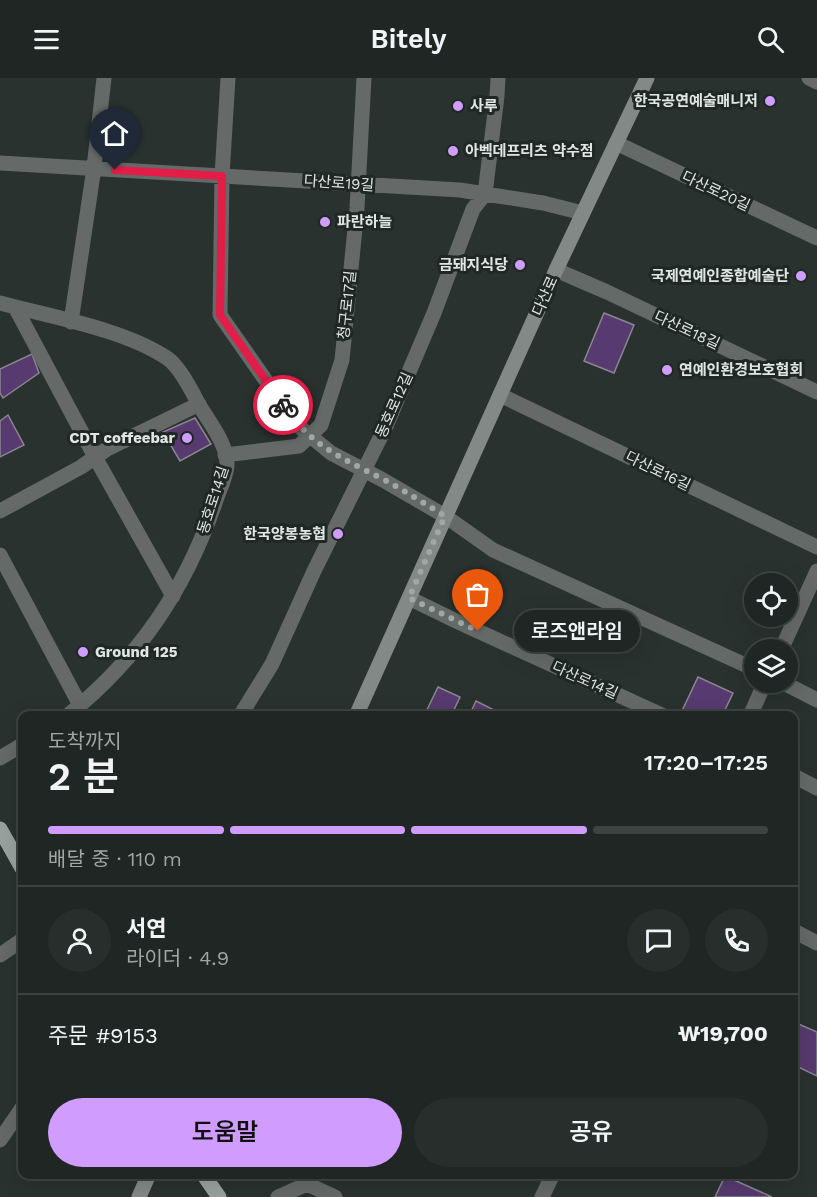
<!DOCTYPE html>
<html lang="ko">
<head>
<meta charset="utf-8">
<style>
	body { margin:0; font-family:"Work Sans","Noto Sans KR",sans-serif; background:#272e2b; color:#f1f3f6; height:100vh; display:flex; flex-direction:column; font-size:22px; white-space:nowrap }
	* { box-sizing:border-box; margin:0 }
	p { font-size:20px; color:#a1a5a6 }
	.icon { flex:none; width:33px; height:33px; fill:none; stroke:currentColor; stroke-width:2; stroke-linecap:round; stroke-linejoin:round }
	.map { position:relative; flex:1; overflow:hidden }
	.side { position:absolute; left:18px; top:633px; width:780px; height:468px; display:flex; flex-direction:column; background:#1f2623; border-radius:12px; box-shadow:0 6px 24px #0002,0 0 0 2px #3c4341 }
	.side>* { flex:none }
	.buttons { position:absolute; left:744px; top:495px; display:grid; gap:12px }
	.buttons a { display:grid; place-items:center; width:54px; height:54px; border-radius:50%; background:#1f2623; box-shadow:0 6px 24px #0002,0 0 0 2px #3c4341; font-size:30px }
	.pin { position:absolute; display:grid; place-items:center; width:51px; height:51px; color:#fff; margin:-62px -26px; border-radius:50% 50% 50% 0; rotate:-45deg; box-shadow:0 0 6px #0007 }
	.pin .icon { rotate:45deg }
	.courier { position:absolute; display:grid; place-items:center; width:60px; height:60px; margin:-30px; border:4px solid #e11d48; border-radius:50%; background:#fff; color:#222; box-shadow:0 2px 8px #0007 }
	.bubble { position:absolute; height:42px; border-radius:21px; background:#1f2623; box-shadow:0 6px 24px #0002,0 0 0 2px #3c4341; font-size:20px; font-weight:600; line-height:42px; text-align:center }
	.overview em { font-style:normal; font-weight:600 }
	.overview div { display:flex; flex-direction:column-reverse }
	.overview { display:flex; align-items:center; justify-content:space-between; height:102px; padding:0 30px }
	h1 { font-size:39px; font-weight:600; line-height:45px }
	.bar { display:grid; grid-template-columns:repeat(4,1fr); gap:9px 6px; align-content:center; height:72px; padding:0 30px }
	.bar i { height:8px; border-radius:4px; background:#3c4341 }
	.bar .current { background:#d09dfe }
	.bar p { grid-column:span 4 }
	.line { display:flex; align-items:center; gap:15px; padding:0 30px; border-top:2px solid #3c4341 }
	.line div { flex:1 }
	.round { display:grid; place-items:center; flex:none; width:63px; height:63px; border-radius:32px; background:#272e2b }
	.button { display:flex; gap:12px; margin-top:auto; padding:12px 30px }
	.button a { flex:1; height:69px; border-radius:36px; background:#d09dfe; color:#111; font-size:24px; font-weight:600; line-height:69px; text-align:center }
	.button a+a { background:#272e2b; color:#f1f3f6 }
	header { display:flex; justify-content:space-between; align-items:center; height:78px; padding:0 30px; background:#1f2623; font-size:27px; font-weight:600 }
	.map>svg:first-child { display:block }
	.building { fill:#573a6f; stroke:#8b868f; stroke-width:1.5 }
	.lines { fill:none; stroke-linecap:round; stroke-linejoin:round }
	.street { stroke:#656968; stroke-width:15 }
	.secondary { stroke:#828986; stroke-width:15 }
	.primary { stroke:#98a29e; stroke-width:15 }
	.done { stroke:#a0a7a5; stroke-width:6; stroke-dasharray:0 10.8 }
	.route { stroke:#e11d48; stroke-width:8 }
	.poi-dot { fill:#d09dfe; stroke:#1f2825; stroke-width:2 }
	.labels { text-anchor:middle; stroke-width:6; stroke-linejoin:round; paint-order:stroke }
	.poi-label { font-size:15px; font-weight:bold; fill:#e0e6e4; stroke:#1f2825; text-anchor:end }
	.street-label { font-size:15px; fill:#e0e6e4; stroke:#1f2825 }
</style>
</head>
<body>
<header><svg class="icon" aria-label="menu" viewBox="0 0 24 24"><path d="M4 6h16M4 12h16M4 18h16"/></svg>Bitely<svg class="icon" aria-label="search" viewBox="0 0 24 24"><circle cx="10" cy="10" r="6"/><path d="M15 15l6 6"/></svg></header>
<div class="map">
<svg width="817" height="1119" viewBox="0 0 817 1119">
	<rect width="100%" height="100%" fill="#29322f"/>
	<path class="building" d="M 604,235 L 634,247 L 614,295 L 584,283 Z
		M 32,276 L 39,295 L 3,320 L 0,315 L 0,291 Z
		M 8,337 L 24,367 L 0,379 L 0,343 Z
		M 195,340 L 211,366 L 180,383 L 163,354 Z
		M 698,599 L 733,615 L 722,638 L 686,638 L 681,635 Z
		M 438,609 L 460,619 L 451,638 L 424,638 Z
		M 476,623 L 498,634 L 496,638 L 469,638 Z
		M 794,944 L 817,954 L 817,998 L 794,987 Z
		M 725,1098 L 772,1119 L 715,1119 Z"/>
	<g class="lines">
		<path class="street" d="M 228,0 L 222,98 L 220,237 L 297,347 L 331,375 L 383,402 L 445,438 L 493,472 L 754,591
			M 809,0 L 817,4
			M 616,65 L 817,160
			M 0,85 L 460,112 L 543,125 L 583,135
			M 556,192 L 607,214 L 817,314
			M 0,225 C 51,239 124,251 167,280 C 179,288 192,313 198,325 C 208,343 227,365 227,386 C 228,395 218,415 215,425 C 185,512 139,580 67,638
			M 15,229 L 95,379 L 173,518
			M 71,244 L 94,90 L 104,0
			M 500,317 L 817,469
			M 225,377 L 299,368 L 321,347 L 342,282 L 357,130 L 364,0
			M 0,433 L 81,389 L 107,371 L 199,326
			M 0,477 L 80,627
			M 409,520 L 458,544 L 664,638
			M 781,572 L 817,493
			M 782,604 L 817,622
			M 240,638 L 272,586 L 314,493 L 386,348 L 434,235 L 473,131 L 485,116 L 497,18 L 498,0
			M 750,638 L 765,604
			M 0,680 L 22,667
			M 794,698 L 817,710
			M 794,853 L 817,865
			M 0,877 L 22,862
			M 0,1062 L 22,1030
			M 278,1119 L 307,1106 L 335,1119
			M 542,1119 L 553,1096"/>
		<path class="secondary" d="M 356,638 L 556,192 L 647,0
			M 139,1119 L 149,1096"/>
		<path class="primary" d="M 0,751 L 22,790
			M 203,1096 L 219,1119"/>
	</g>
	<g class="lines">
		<path class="done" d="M 283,327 C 311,367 339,379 381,400 C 403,412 424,425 445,438 L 409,520 L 478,553"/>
		<path class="route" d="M 115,92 L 222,98 L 220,237 L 283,327"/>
	</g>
	<g class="poi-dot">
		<circle cx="770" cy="23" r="6"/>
		<circle cx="458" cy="28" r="6"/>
		<circle cx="453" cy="73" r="6"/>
		<circle cx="325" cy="144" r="6"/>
		<circle cx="520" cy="187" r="6"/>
		<circle cx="801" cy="198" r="6"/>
		<circle cx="667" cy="292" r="6"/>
		<circle cx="187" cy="360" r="6"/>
		<circle cx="338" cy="456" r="6"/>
		<circle cx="83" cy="574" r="6"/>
	</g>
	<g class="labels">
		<g class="poi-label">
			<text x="758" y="28">한국공연예술매니저</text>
			<text x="470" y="33" text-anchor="start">사루</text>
			<text x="465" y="78" text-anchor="start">아벡데프리츠 약수점</text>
			<text x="337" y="149" text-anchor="start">파란하늘</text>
			<text x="508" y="192">금돼지식당</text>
			<text x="789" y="203">국제연예인종합예술단</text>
			<text x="679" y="297" text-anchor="start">연예인환경보호협회</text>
			<text x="175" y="365">CDT coffeebar</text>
			<text x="326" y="461">한국양봉농협</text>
			<text x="95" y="579" text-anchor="start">Ground 125</text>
		</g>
		<g class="street-label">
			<text transform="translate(339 105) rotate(4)" y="5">다산로19길</text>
			<text transform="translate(716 113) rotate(25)" y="5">다산로20길</text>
			<text transform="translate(545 218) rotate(-66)" y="5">다산로</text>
			<text transform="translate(347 227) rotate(-84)" y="5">청구로17길</text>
			<text transform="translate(687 252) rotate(25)" y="5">다산로18길</text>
			<text transform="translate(394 327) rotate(-66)" y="5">동호로12길</text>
			<text transform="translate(658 393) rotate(26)" y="5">다산로16길</text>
			<text transform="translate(213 422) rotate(-72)" y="5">동호로14길</text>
			<text transform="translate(585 602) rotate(24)" y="5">다산로14길</text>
		</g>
	</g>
</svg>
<div class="buttons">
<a><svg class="icon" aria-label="locate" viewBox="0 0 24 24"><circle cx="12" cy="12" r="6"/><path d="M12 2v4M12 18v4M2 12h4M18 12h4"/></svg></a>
<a><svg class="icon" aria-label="layers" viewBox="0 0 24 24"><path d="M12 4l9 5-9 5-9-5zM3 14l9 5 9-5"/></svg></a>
</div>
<div class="pin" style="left:478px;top:553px;background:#ea580c"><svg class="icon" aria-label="bag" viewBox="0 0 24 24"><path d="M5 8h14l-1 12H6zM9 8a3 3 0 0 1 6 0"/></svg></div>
<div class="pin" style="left:115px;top:92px;background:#1f2937"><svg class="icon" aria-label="home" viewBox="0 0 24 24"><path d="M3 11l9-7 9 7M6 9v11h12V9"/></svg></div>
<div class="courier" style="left:283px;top:327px"><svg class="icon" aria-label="bike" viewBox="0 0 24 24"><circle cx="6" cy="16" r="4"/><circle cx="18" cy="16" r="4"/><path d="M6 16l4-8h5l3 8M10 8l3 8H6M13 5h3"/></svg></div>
<div class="bubble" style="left:514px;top:532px;width:126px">로즈앤라임</div>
<section class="side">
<div class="overview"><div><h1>2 분</h1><p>도착까지</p></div><em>17:20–17:25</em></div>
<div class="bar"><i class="current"></i><i class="current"></i><i class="current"></i><i></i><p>배달 중 · 110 m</p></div>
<div class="line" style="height:108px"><a class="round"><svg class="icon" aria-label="person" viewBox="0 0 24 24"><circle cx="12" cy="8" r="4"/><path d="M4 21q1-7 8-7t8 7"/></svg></a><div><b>서연</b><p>라이더 · 4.9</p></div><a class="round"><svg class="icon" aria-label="chat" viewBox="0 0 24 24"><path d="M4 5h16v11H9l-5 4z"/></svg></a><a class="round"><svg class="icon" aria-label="phone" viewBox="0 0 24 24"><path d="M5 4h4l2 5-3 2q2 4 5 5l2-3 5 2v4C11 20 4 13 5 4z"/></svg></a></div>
<div class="line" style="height:78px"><div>주문 #9153</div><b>₩19,700</b></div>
<div class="button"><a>도움말</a><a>공유</a></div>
</section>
</div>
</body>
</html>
